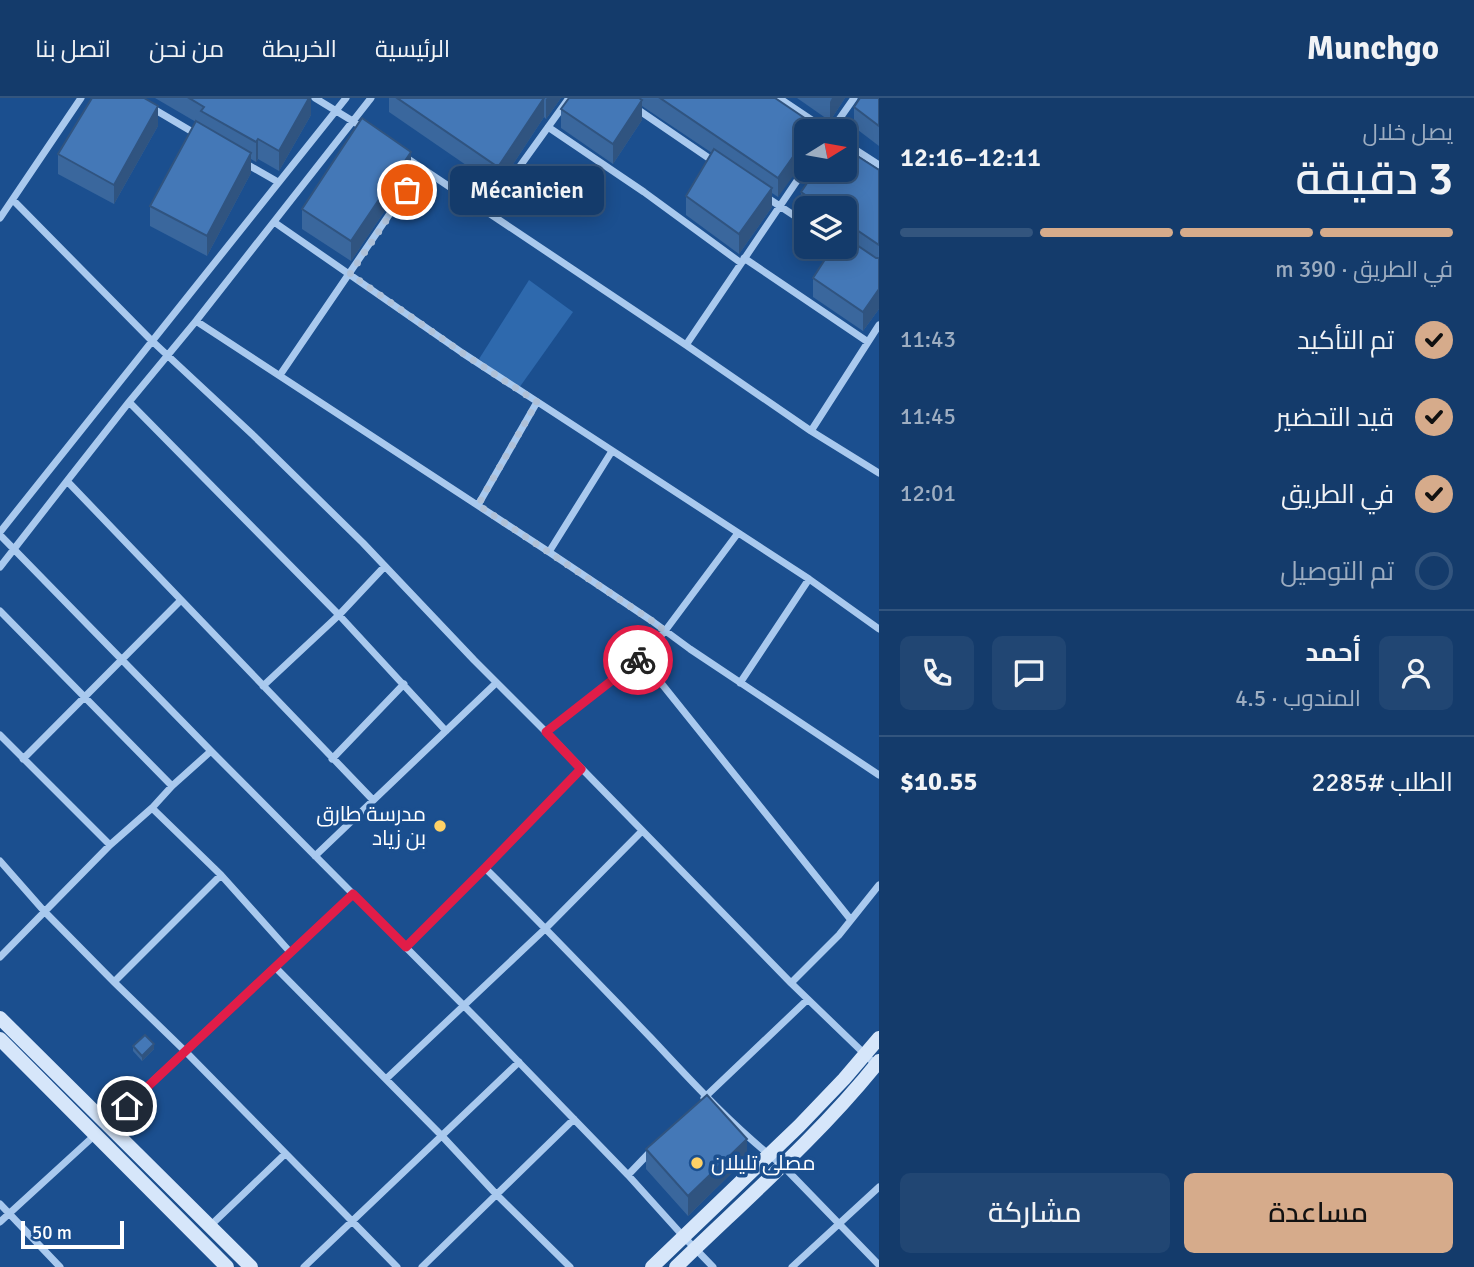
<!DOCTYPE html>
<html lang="ar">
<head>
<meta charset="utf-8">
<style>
	body { margin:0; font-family:Signika,Cairo,sans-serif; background:#214673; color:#f1f3f6; direction:rtl; height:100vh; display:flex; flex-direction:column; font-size:26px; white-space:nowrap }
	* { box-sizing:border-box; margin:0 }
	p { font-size:23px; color:#9dadc1 }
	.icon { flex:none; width:38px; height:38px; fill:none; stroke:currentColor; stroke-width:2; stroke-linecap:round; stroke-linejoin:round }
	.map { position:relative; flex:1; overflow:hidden; direction:ltr }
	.drawer { display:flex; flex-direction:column; background:#143b6b; width:595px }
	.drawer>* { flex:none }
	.needle { width:46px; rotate:79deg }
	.fabs { position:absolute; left:794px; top:21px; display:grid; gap:14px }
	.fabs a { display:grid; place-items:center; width:63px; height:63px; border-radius:10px; background:#143b6b; box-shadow:0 4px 18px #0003,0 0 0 2px #33557e; font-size:35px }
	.scale { position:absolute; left:21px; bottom:18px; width:103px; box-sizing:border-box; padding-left:7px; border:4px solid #fff; border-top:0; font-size:19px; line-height:24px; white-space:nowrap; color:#fff; -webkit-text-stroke:5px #1b4f8f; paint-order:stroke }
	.pin { position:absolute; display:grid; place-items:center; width:60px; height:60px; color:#fff; margin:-30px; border:4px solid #fff; border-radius:50%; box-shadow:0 2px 7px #0007 }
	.courier { position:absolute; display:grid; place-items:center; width:70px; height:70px; margin:-35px; border:5px solid #e11d48; border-radius:50%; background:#fff; color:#222; box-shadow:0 2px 9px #0007 }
	.bubble { position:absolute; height:49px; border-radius:10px; background:#143b6b; box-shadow:0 4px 18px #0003,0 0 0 2px #33557e; font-size:23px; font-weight:600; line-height:49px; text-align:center; direction:rtl }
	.head em { font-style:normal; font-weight:600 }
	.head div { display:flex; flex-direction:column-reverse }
	.head { display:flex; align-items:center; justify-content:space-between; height:119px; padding:0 21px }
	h1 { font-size:46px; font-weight:600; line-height:52px }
	.bar { display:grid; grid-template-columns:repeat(4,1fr); gap:10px 7px; align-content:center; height:84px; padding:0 21px }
	.bar i { height:9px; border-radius:5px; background:#33557e }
	.bar .current { background:#d6ab8b }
	.bar p { grid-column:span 4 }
	.line { display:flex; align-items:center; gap:18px; padding:0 21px; border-top:2px solid #33557e }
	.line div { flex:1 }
	.round { display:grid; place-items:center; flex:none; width:74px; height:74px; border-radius:10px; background:#214673 }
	ol { padding:0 21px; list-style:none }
	li { display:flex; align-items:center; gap:21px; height:77px }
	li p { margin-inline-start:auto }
	li .icon { padding:7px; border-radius:50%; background:#d6ab8b; color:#111; stroke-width:4 }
	li:last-child { color:#9dadc1 }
	li i { width:38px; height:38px; border:4px solid #33557e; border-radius:50% }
	.cta { display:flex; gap:14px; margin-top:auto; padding:14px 21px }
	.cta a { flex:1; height:80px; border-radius:10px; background:#d6ab8b; color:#111; font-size:28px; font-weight:600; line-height:80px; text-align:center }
	.cta a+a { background:#214673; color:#f1f3f6 }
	header { display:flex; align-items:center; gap:42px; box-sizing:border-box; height:98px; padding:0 35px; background:#143b6b; border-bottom:2px solid #33557e }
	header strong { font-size:33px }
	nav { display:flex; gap:38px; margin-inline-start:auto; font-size:24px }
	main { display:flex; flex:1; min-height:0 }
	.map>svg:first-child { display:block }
	.green { fill:#2e69ad }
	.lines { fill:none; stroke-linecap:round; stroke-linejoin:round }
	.minor { stroke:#a9c9ee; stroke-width:7 }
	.secondary { stroke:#d6e6fa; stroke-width:14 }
	.wall { fill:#3a679d }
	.shaded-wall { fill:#305480 }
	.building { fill:#4478b7; stroke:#305480; stroke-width:2 }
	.done { stroke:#afc1d8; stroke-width:7; stroke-dasharray:0 12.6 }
	.route { stroke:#e11d48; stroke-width:9 }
	.poi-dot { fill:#ffd166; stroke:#1b4f8f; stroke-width:2.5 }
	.labels { text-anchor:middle; stroke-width:7; stroke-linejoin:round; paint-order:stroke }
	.poi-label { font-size:21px; fill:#fff; stroke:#1b4f8f; text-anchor:end }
</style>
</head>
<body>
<header>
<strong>Munchgo</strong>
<nav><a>الرئيسية</a><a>الخريطة</a><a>من نحن</a><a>اتصل بنا</a></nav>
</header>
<main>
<section class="drawer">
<div class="head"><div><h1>3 دقيقة</h1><p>يصل خلال</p></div><em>12:11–12:16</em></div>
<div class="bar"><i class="current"></i><i class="current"></i><i class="current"></i><i></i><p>في الطريق · 390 m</p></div>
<ol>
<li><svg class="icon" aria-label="check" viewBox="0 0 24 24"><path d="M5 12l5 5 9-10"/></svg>تم التأكيد<p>11:43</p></li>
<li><svg class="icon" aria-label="check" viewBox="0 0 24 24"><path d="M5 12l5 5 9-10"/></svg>قيد التحضير<p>11:45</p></li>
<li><svg class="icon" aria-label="check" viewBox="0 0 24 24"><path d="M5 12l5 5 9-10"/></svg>في الطريق<p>12:01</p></li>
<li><i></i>تم التوصيل</li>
</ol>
<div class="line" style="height:126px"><a class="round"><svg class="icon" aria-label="person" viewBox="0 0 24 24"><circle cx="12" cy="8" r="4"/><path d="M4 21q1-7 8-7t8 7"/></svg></a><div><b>أحمد</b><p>المندوب · 4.5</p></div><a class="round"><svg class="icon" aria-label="chat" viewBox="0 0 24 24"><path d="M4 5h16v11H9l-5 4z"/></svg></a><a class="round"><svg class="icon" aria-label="phone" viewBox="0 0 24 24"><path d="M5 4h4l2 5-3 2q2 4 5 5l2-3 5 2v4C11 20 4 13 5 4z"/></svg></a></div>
<div class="line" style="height:91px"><div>الطلب #2285</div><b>$10.55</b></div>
<div class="cta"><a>مساعدة</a><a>مشاركة</a></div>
</section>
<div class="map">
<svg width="879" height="1169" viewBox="0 0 879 1169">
	<rect width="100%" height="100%" fill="#1b4f8f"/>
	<path class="green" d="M 529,182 L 573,214 L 519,290 L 479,261 Z"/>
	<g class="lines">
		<path class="minor" d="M 315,0 L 364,30
			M 621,0 L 716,65
			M 779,0 L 828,33
			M 152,10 L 196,36
			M 548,29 L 644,94 L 741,165
			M 831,33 L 854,0
			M 845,45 L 879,67
			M 405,59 L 686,247 L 811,333 L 879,375
			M 243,64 L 278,84
			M 766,99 L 807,126
			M 13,102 L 151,242 L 254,338 L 363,445 L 474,562 L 546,634 L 791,885 L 877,968
			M 487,114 L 569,0
			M 0,120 L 81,0
			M 274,124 L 464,256 L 809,481 L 879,531
			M 744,160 L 868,244
			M 196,223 L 549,454 L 652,523 L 690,551 L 879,677
			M 686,247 L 807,68
			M 280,277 L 421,70
			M 129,304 L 339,517 L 446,633
			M 811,333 L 879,227
			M 67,383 L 373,702
			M 478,407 L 537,304
			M 0,434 L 346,0
			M 0,437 L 211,653 L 480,924 L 628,1077 L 683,1138 L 713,1169
			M 549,454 L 612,353
			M 0,469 L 67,383 L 129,304 L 196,223 L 371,0
			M 0,513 L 172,688
			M 641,560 L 851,822
			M 740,585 L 809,481
			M 263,588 L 339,517 L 385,468
			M 546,634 L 641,560 L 665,533 L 738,435
			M 0,637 L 110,747
			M 23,661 L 181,502
			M 332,661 L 404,586
			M 152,710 L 221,777 L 290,854
			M 315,758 L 496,585
			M 0,763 L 44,813 L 114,884 L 185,953 L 397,1169
			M 485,770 C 542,826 596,883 651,940 C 692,984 734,1030 782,1067 L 879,1167
			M 406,849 L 485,770 L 581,671
			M 0,859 L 110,747 L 152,710 L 172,688 L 211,653
			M 275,869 L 442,1038 L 496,1096 L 570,1169
			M 114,884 L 221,777
			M 791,885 L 839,837 L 879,787
			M 386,981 L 546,830 L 642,733
			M 704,1000 L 807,902
			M 107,1026 L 353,796
			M 628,1077 L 651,1053
			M 0,1106 L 60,1169
			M 0,1124 L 95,1037
			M 210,1128 L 285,1056
			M 304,1169 L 519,964
			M 422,1169 L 574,1021
			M 792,1169 L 879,1089"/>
		<path class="secondary" d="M 0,920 L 251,1169
			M 0,941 L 227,1169
			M 652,1169 L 799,1028 L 844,981 L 879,940
			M 676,1169 C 745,1102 819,1038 879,963"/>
	</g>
	<path class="wall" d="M 155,0 L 311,0 L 311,17 L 279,73 L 258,61 L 256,64 L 251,61 L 251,75 L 207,158 L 150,128 L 150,108 L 196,24 Z
		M 389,0 L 561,0 L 546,21 L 544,19 L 498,89 L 389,14 Z
		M 569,0 L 775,0 L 815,33 L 778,99 L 772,95 L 772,109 L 739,156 L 686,117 L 686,98 L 712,55 L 642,8 L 642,22 L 613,66 L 561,30 L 561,11 Z
		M 797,0 L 845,0 L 830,23 Z
		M 879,0 L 879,48 L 854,29 L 854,9 Z
		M 158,28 L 114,106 L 58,76 L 58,56 Z
		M 879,72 L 879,211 L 863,233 L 813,199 L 813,180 L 845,149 L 845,110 L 807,110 L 807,117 L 801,113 L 801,94 Z
		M 411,74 L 351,163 L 302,131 L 302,111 Z
		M 133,948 L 154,951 L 142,963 L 133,953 Z
		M 646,1051 L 747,1060 L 688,1118 L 646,1071 Z"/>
	<path class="shaded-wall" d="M 309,0 L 311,0 L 311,17 L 279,73 L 279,53 Z
		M 544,0 L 544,19 L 498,89 L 498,69 Z
		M 547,0 L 561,0 L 546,21 L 546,1 Z
		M 832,0 L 845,0 L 830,23 L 830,4 Z
		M 642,2 L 642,22 L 613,66 L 613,46 Z
		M 158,8 L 158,28 L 114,106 L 114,87 Z
		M 807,39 L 807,59 L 778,99 L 778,80 Z
		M 258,41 L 258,61 L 256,64 L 256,44 Z
		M 411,54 L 411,74 L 351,163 L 351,143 Z
		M 251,55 L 251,75 L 207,158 L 207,138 Z
		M 772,90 L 772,109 L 739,156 L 739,136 Z
		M 879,191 L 879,211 L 863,233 L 863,214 Z
		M 154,946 L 154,951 L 142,963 L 142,958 Z
		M 747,1041 L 747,1060 L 688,1118 L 688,1098 Z"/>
	<path class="building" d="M 92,0 L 144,0 L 158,8 L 114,87 L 58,56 Z
		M 189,0 L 309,0 L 279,53 L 258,41 L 256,44 L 201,13 L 204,9 Z
		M 397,0 L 544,0 L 498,69 Z
		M 569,0 L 639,0 L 642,2 L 613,46 L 561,11 Z
		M 660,0 L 775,0 L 815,27 L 811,33 L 807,33 L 807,39 L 778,80 Z
		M 860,0 L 879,0 L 879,28 L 854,9 Z
		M 362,20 L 411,54 L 351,143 L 302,111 Z
		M 196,23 L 251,55 L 207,138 L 150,108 Z
		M 845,50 L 879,72 L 879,147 L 845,124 L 845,110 L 825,110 L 801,94 L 816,72 L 845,72 Z
		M 714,51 L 772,90 L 739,136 L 686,98 Z
		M 845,139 L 876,160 L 879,160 L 879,191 L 863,214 L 813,180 L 833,149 L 845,149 Z
		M 145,937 L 154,946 L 142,958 L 133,948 Z
		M 707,997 L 747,1041 L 688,1098 L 646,1051 Z"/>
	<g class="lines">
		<path class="done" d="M 407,92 L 350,176 L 464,256 L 537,304 L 478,407 L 652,523 L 665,533 L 638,562"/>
		<path class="route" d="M 127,1008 L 353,796 L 406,849 L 485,770 L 581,671 L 546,634 L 638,562"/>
	</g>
	<g class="poi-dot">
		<circle cx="440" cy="728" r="7"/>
		<circle cx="697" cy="1065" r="7"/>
	</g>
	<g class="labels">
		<g class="poi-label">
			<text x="426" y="723">مدرسة طارق<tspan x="426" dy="24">بن زياد</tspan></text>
			<text x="711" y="1072" text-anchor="start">مصلى تليلان</text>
		</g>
	</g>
</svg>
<div class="fabs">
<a><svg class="needle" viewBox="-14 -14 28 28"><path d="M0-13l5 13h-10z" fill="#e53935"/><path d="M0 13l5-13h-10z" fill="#9dadc1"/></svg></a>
<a><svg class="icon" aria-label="layers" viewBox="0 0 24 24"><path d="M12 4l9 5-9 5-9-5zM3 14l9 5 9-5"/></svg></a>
</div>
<div class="scale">50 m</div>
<div class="pin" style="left:407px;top:92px;background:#ea580c"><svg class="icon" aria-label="bag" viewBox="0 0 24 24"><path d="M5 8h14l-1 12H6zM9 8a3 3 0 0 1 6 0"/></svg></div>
<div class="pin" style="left:127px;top:1008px;background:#1f2937"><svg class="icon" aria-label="home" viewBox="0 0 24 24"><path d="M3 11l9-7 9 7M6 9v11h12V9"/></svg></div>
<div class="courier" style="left:638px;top:562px"><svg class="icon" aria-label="bike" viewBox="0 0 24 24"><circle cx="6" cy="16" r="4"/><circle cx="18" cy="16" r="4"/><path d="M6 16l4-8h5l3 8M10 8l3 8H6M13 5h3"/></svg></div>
<div class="bubble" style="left:450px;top:68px;width:154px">Mécanicien</div>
</div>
</main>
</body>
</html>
